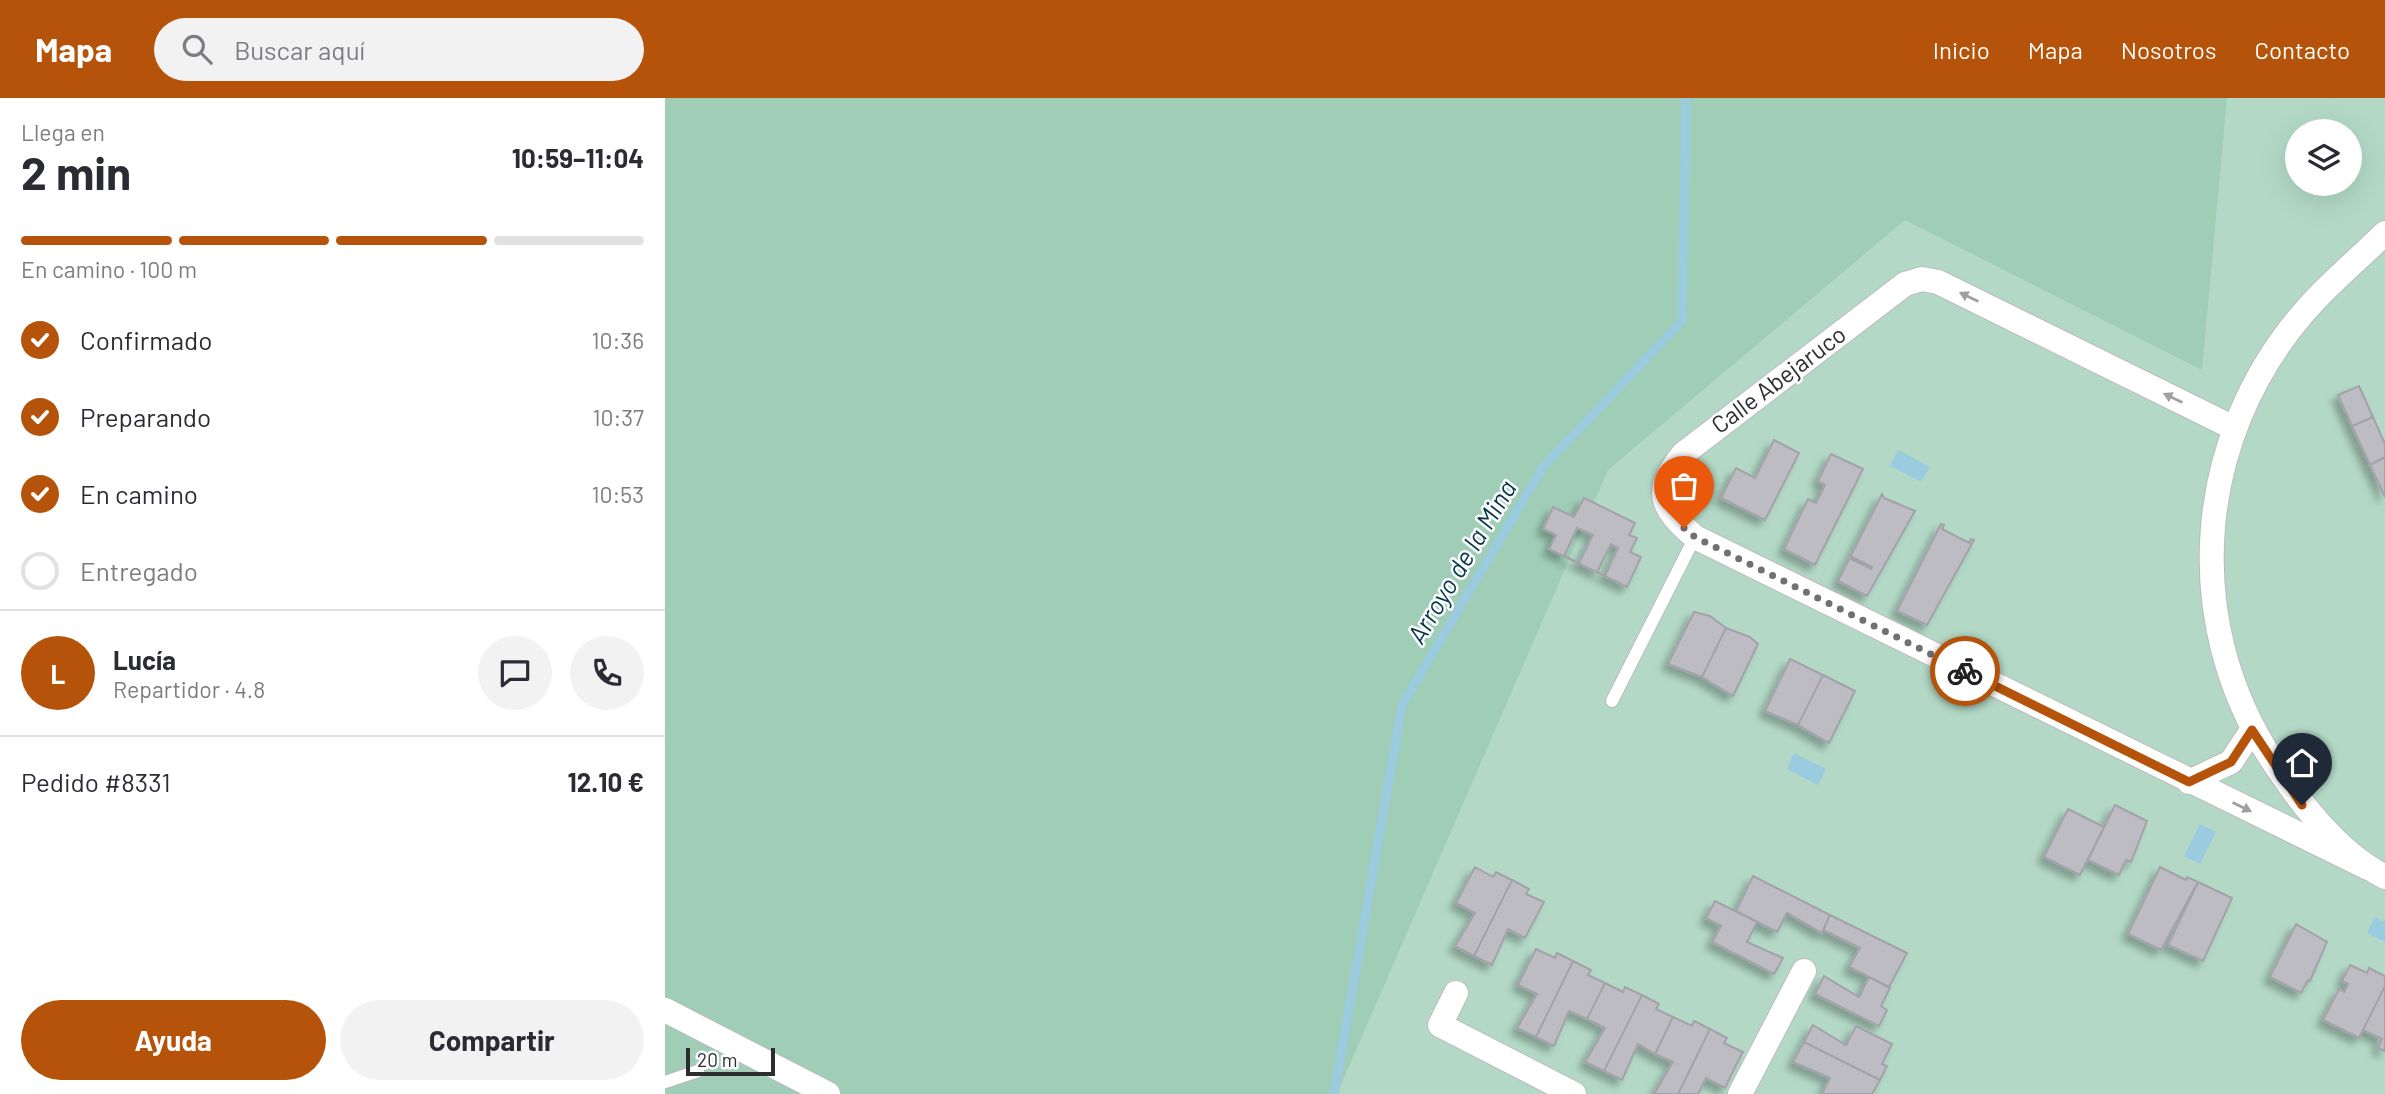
<!DOCTYPE html>
<html lang="es">
<head>
<meta charset="utf-8">
<style>
	body { margin:0; font-family:Barlow,sans-serif; background:#f2f2f3; color:#2b2b33; height:100vh; display:flex; flex-direction:column; font-size:26px; white-space:nowrap }
	* { box-sizing:border-box; margin:0 }
	p { font-size:23px; color:#7c7c81 }
	.icon { flex:none; width:38px; height:38px; fill:none; stroke:currentColor; stroke-width:2; stroke-linecap:round; stroke-linejoin:round }
	.map { position:relative; flex:1; overflow:hidden }
	.panel { display:flex; flex-direction:column; background:#fff; width:665px }
	.panel>* { flex:none }
	.tools { position:absolute; left:1620px; top:21px; display:grid; gap:14px }
	.tools a { display:grid; place-items:center; width:77px; height:77px; border-radius:50%; background:#fff; box-shadow:0 7px 28px #0002; font-size:35px }
	.scale { position:absolute; left:21px; bottom:18px; width:89px; box-sizing:border-box; padding-left:7px; border:4px solid #2d2d30; border-top:0; font-size:19px; line-height:24px; white-space:nowrap; color:#2d2d30; -webkit-text-stroke:5px #fcfcff; paint-order:stroke }
	.pin { position:absolute; display:grid; place-items:center; width:60px; height:60px; color:#fff; margin:-72px -30px; border-radius:50% 50% 50% 0; rotate:-45deg; box-shadow:0 0 7px #0007 }
	.pin .icon { rotate:45deg }
	.courier { position:absolute; display:grid; place-items:center; width:70px; height:70px; margin:-35px; border:5px solid #b45309; border-radius:50%; background:#fff; color:#222; box-shadow:0 2px 9px #0007 }
	.head em { font-style:normal; font-weight:700 }
	.head div { display:flex; flex-direction:column-reverse }
	.head { display:flex; align-items:center; justify-content:space-between; height:119px; padding:0 21px }
	h1 { font-size:46px; font-weight:700; line-height:52px }
	.bar { display:grid; grid-template-columns:repeat(4,1fr); gap:10px 7px; align-content:center; height:84px; padding:0 21px }
	.bar i { height:9px; border-radius:5px; background:#e1e1e2 }
	.bar .selected { background:#b45309 }
	.bar p { grid-column:span 4 }
	.line { display:flex; align-items:center; gap:18px; padding:0 21px; border-top:2px solid #e1e1e2 }
	.line div { flex:1 }
	.round { display:grid; place-items:center; flex:none; width:74px; height:74px; border-radius:37px; background:#f2f2f3 }
	ol { padding:0 21px; list-style:none }
	li { display:flex; align-items:center; gap:21px; height:77px }
	li p { margin-inline-start:auto }
	li .icon { padding:7px; border-radius:50%; background:#b45309; color:#fff; stroke-width:4 }
	li:last-child { color:#7c7c81 }
	li i { width:38px; height:38px; border:4px solid #e1e1e2; border-radius:50% }
	.action { display:flex; gap:14px; margin-top:auto; padding:14px 21px }
	.action a { flex:1; height:80px; border-radius:42px; background:#b45309; color:#fff; font-size:28px; font-weight:700; line-height:80px; text-align:center }
	.action a+a { background:#f2f2f3; color:#2b2b33 }
	header { display:flex; align-items:center; gap:42px; box-sizing:border-box; height:98px; padding:0 35px; background:#b45309; color:#fff }
	header strong { font-size:33px }
	nav { display:flex; gap:38px; margin-inline-start:auto; font-size:24px }
	.search { width:490px; height:63px; background:#f2f2f3; display:flex; align-items:center; gap:18px; box-sizing:border-box; padding:0 24px; border-radius:38px; color:#7c7c81; font-size:26px }
	main { display:flex; flex:1; min-height:0 }
	.map>svg:first-child { display:block }
	.green { fill:#b3d9c6; fill-rule:evenodd }
	.forest { fill:#a0cdb6 }
	.water { fill:#9acbde }
	.lines { fill:none; stroke-linecap:round; stroke-linejoin:round }
	.stream { stroke:#9acbde; stroke-width:9 }
	.building { fill:#bdbcc3; stroke:#a3a2a9; stroke-width:2; fill-rule:evenodd; filter:url(#shadow) }
	.service-casing { stroke:#bbbbc2; stroke-width:14 }
	.minor-casing { stroke:#bbbbc2; stroke-width:26 }
	.service { stroke:#fff; stroke-width:12 }
	.minor { stroke:#fff; stroke-width:24 }
	.oneway { fill:#a0a0a2 }
	.done { stroke:#717175; stroke-width:7; stroke-dasharray:0 12.6 }
	.route { stroke:#b45309; stroke-width:9 }
	.labels { text-anchor:middle; stroke-width:5; stroke-linejoin:round; paint-order:stroke }
	.street-label { font-size:24px; fill:#2d2d30; stroke:#fcfcff }
	.water-label { font-size:26px; font-style:italic; fill:#093745; stroke:#fcfcff }
</style>
</head>
<body>
<header>
<strong>Mapa</strong>
<div class="search"><svg class="icon" aria-label="search" viewBox="0 0 24 24"><circle cx="10" cy="10" r="6"/><path d="M15 15l6 6"/></svg>Buscar aquí</div>
<nav><a>Inicio</a><a>Mapa</a><a>Nosotros</a><a>Contacto</a></nav>
</header>
<main>
<section class="panel">
<div class="head"><div><h1>2 min</h1><p>Llega en</p></div><em>10:59–11:04</em></div>
<div class="bar"><i class="selected"></i><i class="selected"></i><i class="selected"></i><i></i><p>En camino · 100 m</p></div>
<ol>
<li><svg class="icon" aria-label="check" viewBox="0 0 24 24"><path d="M5 12l5 5 9-10"/></svg>Confirmado<p>10:36</p></li>
<li><svg class="icon" aria-label="check" viewBox="0 0 24 24"><path d="M5 12l5 5 9-10"/></svg>Preparando<p>10:37</p></li>
<li><svg class="icon" aria-label="check" viewBox="0 0 24 24"><path d="M5 12l5 5 9-10"/></svg>En camino<p>10:53</p></li>
<li><i></i>Entregado</li>
</ol>
<div class="line" style="height:126px"><b class="round" style="background:#b45309;color:#fff">L</b><div><b>Lucía</b><p>Repartidor · 4.8</p></div><a class="round"><svg class="icon" aria-label="chat" viewBox="0 0 24 24"><path d="M4 5h16v11H9l-5 4z"/></svg></a><a class="round"><svg class="icon" aria-label="phone" viewBox="0 0 24 24"><path d="M5 4h4l2 5-3 2q2 4 5 5l2-3 5 2v4C11 20 4 13 5 4z"/></svg></a></div>
<div class="line" style="height:91px"><div>Pedido #8331</div><b>12.10 €</b></div>
<div class="action"><a>Ayuda</a><a>Compartir</a></div>
</section>
<div class="map">
<svg width="1720" height="996" viewBox="0 0 1720 996">
	<defs>
		<filter id="shadow"><feDropShadow dx="-6" dy="6" stdDeviation="3.5" flood-color="#0004"/></filter>
	</defs>
	<rect width="100%" height="100%" fill="#eeeef5"/>
	<path class="green" d="M 0,0 L 1720,0 L 1720,996 L 0,996 ZM 1633,33 L 1685,33 L 1685,86 L 1633,86 Z"/>
	<path class="forest" d="M 0,0 L 1562,0 L 1537,272 L 1240,122 L 943,372 L 672,996 L 0,996 Z"/>
	<path class="water" d="M 1233,352 L 1265,369 L 1256,384 L 1225,368 Z
		M 1129,655 L 1161,671 L 1153,687 L 1122,671 Z
		M 1535,726 L 1551,734 L 1535,766 L 1519,758 Z
		M 1710,819 L 1720,824 L 1720,844 L 1702,835 Z"/>
	<g class="lines">
		<path class="stream" d="M 669,996 L 737,607 L 878,369 L 1017,223 L 1021,0"/>
	</g>
	<path class="building" d="M 1694,288 L 1708,319 L 1687,328 L 1673,297 Z
		M 1708,319 L 1720,346 L 1720,359 L 1705,367 L 1687,328 Z
		M 1109,342 L 1134,355 L 1100,422 L 1056,400 L 1071,370 L 1090,380 Z
		M 1166,356 L 1198,371 L 1150,467 L 1119,451 L 1143,401 L 1151,405 L 1160,387 L 1153,383 Z
		M 1720,359 L 1720,399 L 1705,367 Z
		M 1217,396 L 1219,400 L 1250,413 L 1202,498 L 1173,483 ZM 1187,459 L 1207,469 L 1206,471 L 1186,461 Z
		M 919,400 L 970,425 L 964,437 L 972,440 L 965,454 L 976,459 L 962,489 L 884,451 L 891,437 L 878,431 L 888,409 L 909,419 ZM 912,430 L 928,437 L 914,465 L 899,458 ZM 946,446 L 953,450 L 940,478 L 932,474 Z
		M 1276,426 L 1279,427 L 1277,431 L 1304,445 L 1306,441 L 1309,442 L 1262,527 L 1232,513 Z
		M 1029,514 L 1045,518 L 1061,530 L 1037,579 L 1003,566 Z
		M 1061,530 L 1085,539 L 1093,546 L 1068,598 L 1037,579 Z
		M 1125,561 L 1158,577 L 1133,627 L 1100,613 Z
		M 1158,577 L 1190,593 L 1164,645 L 1133,627 Z
		M 1450,707 L 1482,723 L 1466,764 L 1461,762 L 1454,777 L 1423,762 Z
		M 1403,711 L 1439,729 L 1415,777 L 1379,759 Z
		M 810,769 L 828,779 L 831,774 L 847,782 L 809,858 L 790,848 L 810,815 L 791,805 Z
		M 1495,769 L 1521,782 L 1522,779 L 1533,784 L 1496,852 L 1463,836 Z
		M 1088,778 L 1165,817 L 1157,835 L 1122,815 L 1112,834 L 1071,813 Z
		M 847,782 L 864,791 L 861,796 L 879,804 L 860,840 L 843,831 L 827,867 L 809,858 Z
		M 1533,784 L 1567,800 L 1538,863 L 1503,847 Z
		M 1050,803 L 1092,824 L 1082,844 L 1118,860 L 1109,876 L 1047,844 L 1056,828 L 1041,820 Z
		M 1165,817 L 1242,855 L 1224,889 L 1184,869 L 1195,850 L 1158,832 Z
		M 1631,826 L 1662,844 L 1645,883 L 1643,882 L 1636,895 L 1605,879 Z
		M 871,851 L 890,860 L 892,855 L 908,863 L 871,939 L 852,930 L 872,896 L 853,887 Z
		M 908,863 L 926,872 L 923,877 L 940,885 L 922,921 L 904,913 L 889,948 L 871,939 Z
		M 1685,867 L 1702,875 L 1704,870 L 1720,878 L 1720,888 L 1694,940 L 1658,922 L 1674,891 L 1679,894 L 1683,886 L 1677,883 Z
		M 1159,878 L 1194,899 L 1204,879 L 1225,890 L 1216,908 L 1222,912 L 1214,928 L 1150,896 Z
		M 940,885 L 958,894 L 960,889 L 977,897 L 939,973 L 920,964 L 940,930 L 922,921 Z
		M 1720,888 L 1720,953 L 1713,950 L 1717,941 L 1698,932 Z
		M 977,897 L 994,906 L 991,911 L 1008,919 L 990,956 L 973,946 L 957,982 L 939,973 Z
		M 1008,919 L 1027,928 L 1029,923 L 1045,931 L 1013,996 L 989,996 L 1008,964 L 990,956 Z
		M 1148,927 L 1181,947 L 1191,928 L 1227,946 L 1217,966 L 1222,968 L 1215,982 L 1139,944 Z
		M 1045,931 L 1062,940 L 1059,945 L 1078,954 L 1070,969 L 1060,990 L 1041,980 L 1033,996 L 1013,996 Z
		M 1139,944 L 1215,982 L 1207,996 L 1157,996 L 1165,980 L 1128,964 Z"/>
	<g class="lines">
		<g class="service-casing">
			<path id="service" d="M 947,603 L 1030,439
				M 0,984 L 33,973"/>
		</g>
		<g class="minor-casing">
			<path id="minor" d="M 1720,135 C 1694,161 1664,185 1640,213 C 1530,339 1515,522 1607,662 C 1636,706 1672,754 1720,779
				M 1569,330 L 1273,184 L 1257,181 L 1240,186 L 1018,356 C 988,393 995,409 1030,439 L 1703,770
				M 1524,684 L 1566,664 L 1587,632
				M 791,895 L 775,927 L 909,996
				M 0,912 L 163,996
				M 1075,996 L 1139,873"/>
		</g>
		<use href="#service" class="service"/>
		<use href="#minor" class="minor"/>
	</g>
	<defs><path id="oneway-solid" d="M-6-.8H1V-3.2L6.5 0L1 3.2V.8H-6Z" transform="scale(1.75)"/></defs>
	<g class="oneway">
		<use href="#oneway-solid" transform="translate(1304 199) rotate(-154)"/>
		<use href="#oneway-solid" transform="translate(1508 300) rotate(-154)"/>
		<use href="#oneway-solid" transform="translate(1577 709) rotate(26)"/>
	</g>
	<g class="lines">
		<path class="done" d="M 1019,430 L 1030,439 L 1300,573"/>
		<path class="route" d="M 1300,573 L 1524,684 L 1566,664 L 1587,632 L 1637,707"/>
	</g>
	<g class="labels">
		<g class="street-label">
			<text transform="translate(1114 282) rotate(-37)" y="8">Calle Abejaruco</text>
		</g>
		<g class="water-label">
			<text transform="translate(797 464) rotate(-59)" y="9">Arroyo de la Mina</text>
		</g>
	</g>
</svg>
<div class="tools">
<a><svg class="icon" aria-label="layers" viewBox="0 0 24 24"><path d="M12 4l9 5-9 5-9-5zM3 14l9 5 9-5"/></svg></a>
</div>
<div class="scale">20 m</div>
<div class="pin" style="left:1019px;top:430px;background:#ea580c"><svg class="icon" aria-label="bag" viewBox="0 0 24 24"><path d="M5 8h14l-1 12H6zM9 8a3 3 0 0 1 6 0"/></svg></div>
<div class="pin" style="left:1637px;top:707px;background:#1f2937"><svg class="icon" aria-label="home" viewBox="0 0 24 24"><path d="M3 11l9-7 9 7M6 9v11h12V9"/></svg></div>
<div class="courier" style="left:1300px;top:573px"><svg class="icon" aria-label="bike" viewBox="0 0 24 24"><circle cx="6" cy="16" r="4"/><circle cx="18" cy="16" r="4"/><path d="M6 16l4-8h5l3 8M10 8l3 8H6M13 5h3"/></svg></div>
</div>
</main>
</body>
</html>
